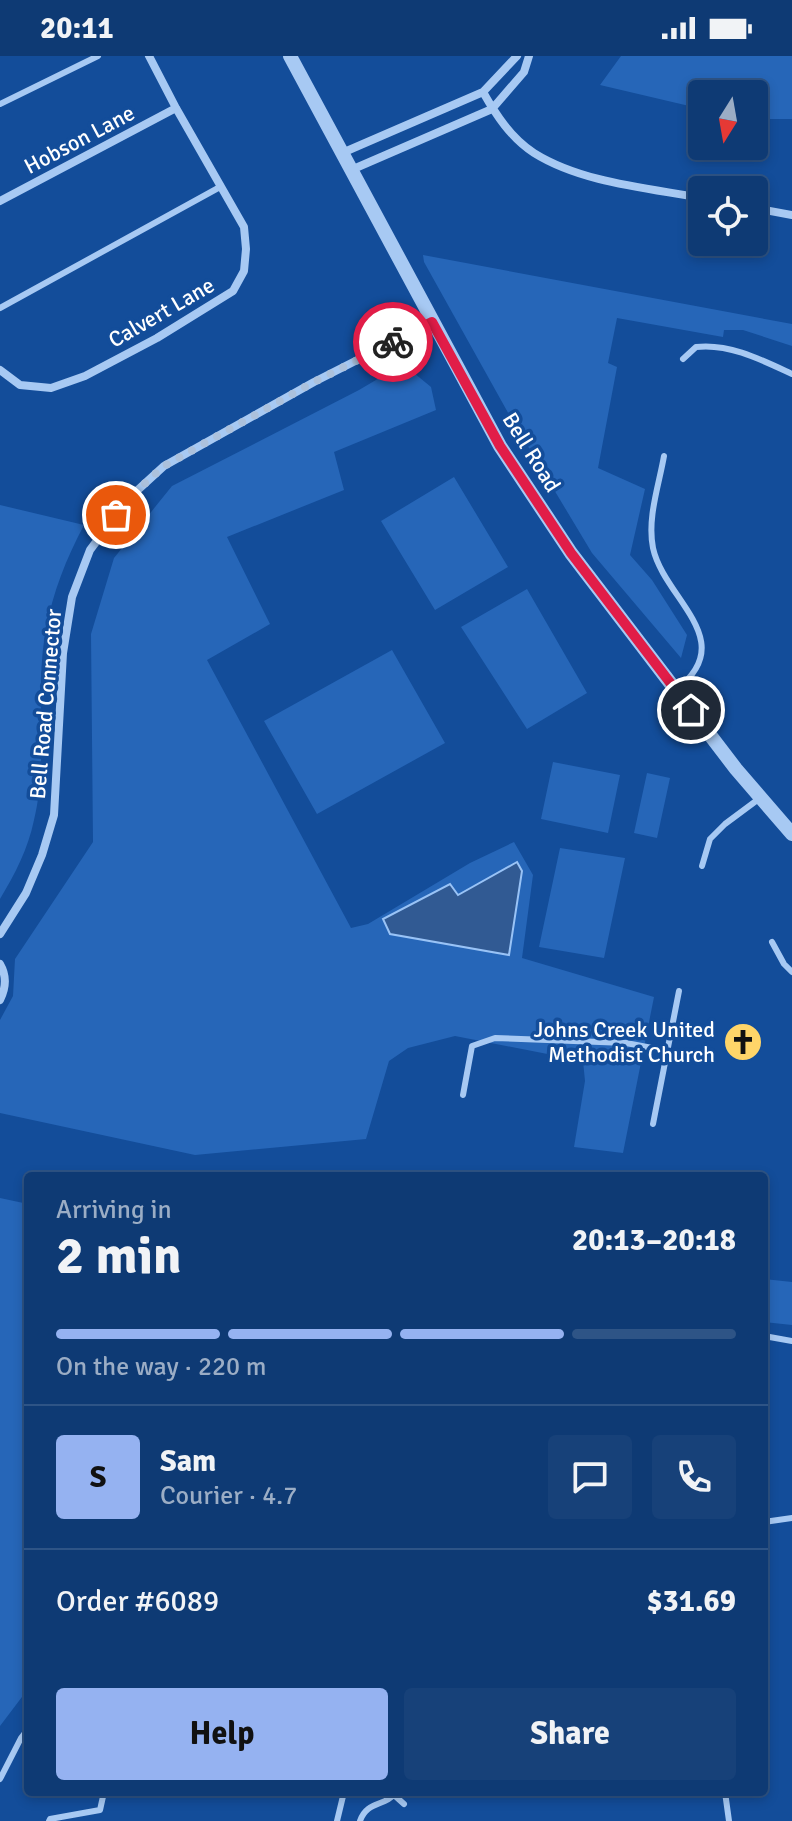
<!DOCTYPE html>
<html lang="en">
<head>
<meta charset="utf-8">
<style>
	body { margin:0; font-family:Signika,sans-serif; background:#174179; color:#f1f3f6; height:100vh; display:flex; flex-direction:column; font-size:30px; white-space:nowrap }
	* { box-sizing:border-box; margin:0 }
	p { font-size:26px; color:#9badc5 }
	.icon { flex:none; width:44px; height:44px; fill:none; stroke:currentColor; stroke-width:2; stroke-linecap:round; stroke-linejoin:round }
	.map { position:relative; flex:1; overflow:hidden }
	.drawer { position:absolute; left:24px; top:1116px; width:744px; height:624px; display:flex; flex-direction:column; background:#0e3a74; border-radius:8px; box-shadow:0 4px 12px #0003,0 0 0 2px #2e5486 }
	.drawer>* { flex:none }
	.needle { width:52px; rotate:191deg }
	.tools { position:absolute; left:688px; top:24px; display:grid; gap:16px }
	.tools a { display:grid; place-items:center; width:80px; height:80px; border-radius:8px; background:#0e3a74; box-shadow:0 4px 12px #0003,0 0 0 2px #2e5486; font-size:40px }
	.pin { position:absolute; display:grid; place-items:center; width:68px; height:68px; color:#fff; margin:-34px; border:4px solid #fff; border-radius:50%; box-shadow:0 2px 8px #0007 }
	.courier { position:absolute; display:grid; place-items:center; width:80px; height:80px; margin:-40px; border:6px solid #e11d48; border-radius:50%; background:#fff; color:#222; box-shadow:0 2px 10px #0007 }
	.summary em { font-style:normal; font-weight:800 }
	.summary div { display:flex; flex-direction:column-reverse }
	.summary { display:flex; align-items:center; justify-content:space-between; height:136px; padding:0 32px }
	h1 { font-size:52px; font-weight:800; line-height:60px }
	.bar { display:grid; grid-template-columns:repeat(4,1fr); gap:12px 8px; align-content:center; height:96px; padding:0 32px }
	.bar i { height:10px; border-radius:6px; background:#2e5486 }
	.bar .active { background:#95b2f1 }
	.bar p { grid-column:span 4 }
	.line { display:flex; align-items:center; gap:20px; padding:0 32px; border-top:2px solid #2e5486 }
	.line div { flex:1 }
	.round { display:grid; place-items:center; flex:none; width:84px; height:84px; border-radius:8px; background:#174179 }
	.cta { display:flex; gap:16px; margin-top:auto; padding:16px 32px }
	.cta a { flex:1; height:92px; border-radius:8px; background:#95b2f1; color:#111; font-size:32px; font-weight:800; line-height:92px; text-align:center }
	.cta a+a { background:#174179; color:#f1f3f6 }
	.status { display:flex; justify-content:space-between; align-items:center; height:56px; padding:0 40px; background:#0e3a74; direction:ltr }
	.status svg { height:22px; fill:currentColor }
	.map>svg:first-child { display:block }
	.green { fill:#2666b8 }
	.water { fill:#315a93; stroke:#99c3f6; stroke-width:2 }
	.lines { fill:none; stroke-linecap:round; stroke-linejoin:round }
	.service { stroke:#a7c9f3; stroke-width:6 }
	.minor { stroke:#a7c9f3; stroke-width:8 }
	.tertiary { stroke:#a7c9f3; stroke-width:14 }
	.done { stroke:#acc1dc; stroke-width:8; stroke-dasharray:0 14.4 }
	.route { stroke:#e11d48; stroke-width:10 }
	.labels { text-anchor:middle; stroke-width:7; stroke-linejoin:round; paint-order:stroke }
	.street-label { font-size:22px; fill:#fff; stroke:#134d9a }
	.poi-label { font-size:22px; fill:#fff; stroke:#134d9a; text-anchor:end }
</style>
</head>
<body>
<div class="status"><b>20:11</b><svg viewBox="0 0 49 12"><path d="M0 12V9h3v3zM5 12V6h3v6zM10 12V3h3v9zM15 12V0h3v12zM26 1h20v11H26zM47 4h2v5h-2z"/></svg></div>
<div class="map">
<svg width="792" height="1765" viewBox="0 0 792 1765">
	<rect width="100%" height="100%" fill="#134d9a"/>
	<path class="green" d="M 621,0 L 792,0 L 792,63 L 754,63 L 754,38 L 702,38 L 702,53 L 600,29 Z
		M 423,199 L 792,268 L 792,290 L 743,274 L 724,274 L 723,281 L 617,262 L 608,307 L 617,311 L 598,412 L 645,433 L 630,499 L 652,524 L 687,579 L 681,602 L 592,497 L 511,362 L 424,206 Z
		M 403,308 L 431,331 L 436,354 L 334,396 L 344,434 L 227,481 L 270,568 L 207,604 L 351,872 L 368,868 L 470,807 L 514,786 L 533,819 L 522,902 L 654,941 L 623,1097 L 574,1091 L 585,1025 L 583,1005 L 455,980 L 408,992 L 389,1005 L 366,1083 L 195,1099 L 0,1057 L 0,964 L 13,940 L 15,903 L 93,786 L 91,578 L 114,502 L 172,430 L 359,334 Z
		M 454,421 L 508,511 L 435,554 L 381,465 Z
		M 0,449 L 84,469 C 66,503 53,536 46,573 C 34,636 49,702 34,764 C 28,793 15,818 0,843 Z
		M 527,533 L 587,637 L 527,673 L 461,571 Z
		M 392,594 L 445,687 L 317,758 L 264,665 Z
		M 553,706 L 620,719 L 608,777 L 541,763 Z
		M 647,717 L 670,722 L 657,782 L 634,777 Z
		M 560,792 L 625,802 L 604,902 L 539,891 Z
		M 0,1142 L 28,1148 L 28,1633 L 0,1670 Z
		M 764,1223 L 792,1226 L 792,1269 L 764,1266 Z"/>
	<path class="water" d="M 517,806 L 522,815 L 509,899 L 390,878 L 383,863 L 450,828 L 458,839 Z"/>
	<g class="lines">
		<path class="service" d="M 0,48 L 98,0
			M 0,252 L 220,131
			M 683,303 L 696,291 C 729,287 762,304 792,318
			M 664,400 C 659,429 647,462 653,492 C 664,543 740,584 677,633
			M 702,810 L 710,783 L 725,768 L 760,742
			M 772,886 L 784,908 L 792,916
			M 463,1039 L 472,990 L 495,982 L 626,987 L 668,995
			M 653,1068 L 679,935
			M 764,1280 L 792,1285
			M 764,1466 L 792,1462
			M 0,1723 L 21,1682 L 28,1673
			M 725,1736 L 729,1765
			M 394,1739 L 404,1748
			M 49,1765 L 50,1763 L 100,1754 L 104,1736
			M 337,1765 L 344,1736
			M 360,1765 C 367,1744 386,1751 396,1736"/>
		<path class="minor" d="M 483,36 C 496,59 511,82 534,97 C 582,127 648,132 702,142
			M 342,97 L 483,36 L 517,0
			M 351,114 L 492,53 L 524,16 L 529,0
			M 0,145 L 176,52
			M 754,152 L 792,159
			M 0,314 L 20,329 L 51,332 L 85,320 L 157,282 L 233,235 L 244,215 L 246,193 L 244,171 L 176,52 L 149,0
			M 0,878 L 26,837 L 42,799 L 54,759 L 63,597 L 72,541 L 90,494 L 129,442 L 164,410 L 314,326 L 432,266
			M 0,908 C 7,920 6,932 0,944"/>
		<path class="tertiary" d="M 290,0 L 500,390 L 571,497 L 736,713 L 792,778"/>
	</g>
	<g class="lines">
		<path class="done" d="M 116,459 L 129,442 L 164,410 L 314,326 L 393,286"/>
		<path class="route" d="M 393,286 L 432,266 L 500,390 L 571,497 L 691,654"/>
	</g>
	<defs>
		<g id="church-disc" transform="scale(2)"><circle r="9.5" fill="#ffd569" stroke="#134d9a"/><path d="M-1.2-6h2.4v3.5h3.3v2.4h-3.3V6h-2.4V-.1h-3.3v-2.4h3.3Z" fill="#111"/></g>
	</defs>
	<g fill-rule="evenodd">
		<use href="#church-disc" x="743" y="986"/>
	</g>
	<g class="labels">
		<g class="street-label">
			<text transform="translate(79 83) rotate(-28)" y="8">Hobson Lane</text>
			<text transform="translate(161 256) rotate(-30)" y="8">Calvert Lane</text>
			<text transform="translate(532 396) rotate(58)" y="8">Bell Road</text>
			<text transform="translate(45 648) rotate(-85)" y="8">Bell Road Connector</text>
		</g>
		<g class="poi-label">
			<text x="715" y="981">Johns Creek United<tspan x="715" dy="25">Methodist Church</tspan></text>
		</g>
	</g>
</svg>
<div class="tools">
<a><svg class="needle" viewBox="-14 -14 28 28"><path d="M0-13l5 13h-10z" fill="#e53935"/><path d="M0 13l5-13h-10z" fill="#9badc5"/></svg></a>
<a><svg class="icon" aria-label="locate" viewBox="0 0 24 24"><circle cx="12" cy="12" r="6"/><path d="M12 2v4M12 18v4M2 12h4M18 12h4"/></svg></a>
</div>
<div class="pin" style="left:116px;top:459px;background:#ea580c"><svg class="icon" aria-label="bag" viewBox="0 0 24 24"><path d="M5 8h14l-1 12H6zM9 8a3 3 0 0 1 6 0"/></svg></div>
<div class="pin" style="left:691px;top:654px;background:#1f2937"><svg class="icon" aria-label="home" viewBox="0 0 24 24"><path d="M3 11l9-7 9 7M6 9v11h12V9"/></svg></div>
<div class="courier" style="left:393px;top:286px"><svg class="icon" aria-label="bike" viewBox="0 0 24 24"><circle cx="6" cy="16" r="4"/><circle cx="18" cy="16" r="4"/><path d="M6 16l4-8h5l3 8M10 8l3 8H6M13 5h3"/></svg></div>
<section class="drawer">
<div class="summary"><div><h1>2 min</h1><p>Arriving in</p></div><em>20:13–20:18</em></div>
<div class="bar"><i class="active"></i><i class="active"></i><i class="active"></i><i></i><p>On the way · 220 m</p></div>
<div class="line" style="height:144px"><b class="round" style="background:#95b2f1;color:#111">S</b><div><b>Sam</b><p>Courier · 4.7</p></div><a class="round"><svg class="icon" aria-label="chat" viewBox="0 0 24 24"><path d="M4 5h16v11H9l-5 4z"/></svg></a><a class="round"><svg class="icon" aria-label="phone" viewBox="0 0 24 24"><path d="M5 4h4l2 5-3 2q2 4 5 5l2-3 5 2v4C11 20 4 13 5 4z"/></svg></a></div>
<div class="line" style="height:104px"><div>Order #6089</div><b>$31.69</b></div>
<div class="cta"><a>Help</a><a>Share</a></div>
</section>
</div>
</body>
</html>
